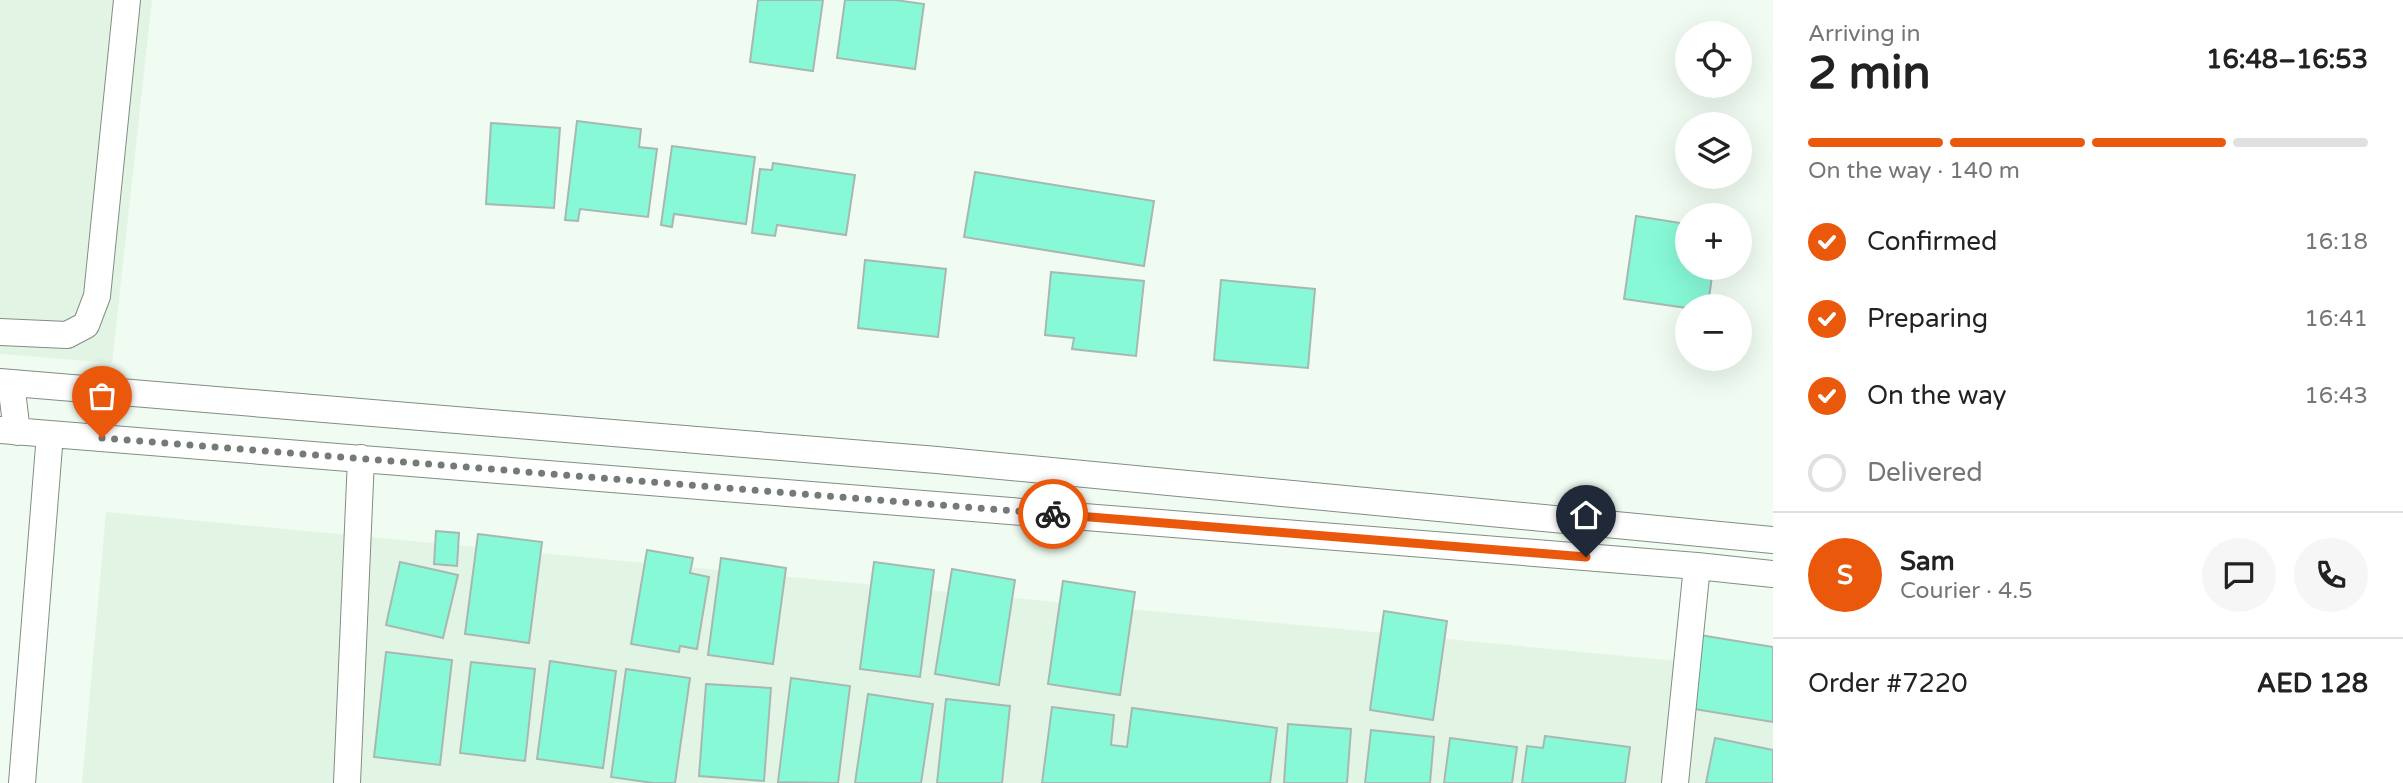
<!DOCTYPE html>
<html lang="en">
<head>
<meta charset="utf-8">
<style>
	body { margin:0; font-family:"Varela Round",sans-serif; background:#f6f6f6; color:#222; height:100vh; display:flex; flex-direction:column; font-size:26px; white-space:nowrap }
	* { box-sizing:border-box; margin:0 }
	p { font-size:23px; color:#767676 }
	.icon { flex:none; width:38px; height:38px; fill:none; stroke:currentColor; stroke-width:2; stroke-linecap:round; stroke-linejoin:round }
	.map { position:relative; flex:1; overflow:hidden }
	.panel { display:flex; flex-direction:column; background:#fff; width:630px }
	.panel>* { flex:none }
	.buttons { position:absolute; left:1675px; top:21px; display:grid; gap:14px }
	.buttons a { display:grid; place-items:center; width:77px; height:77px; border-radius:50%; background:#fff; box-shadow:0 7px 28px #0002; font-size:35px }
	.pin { position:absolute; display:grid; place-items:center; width:60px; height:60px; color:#fff; margin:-72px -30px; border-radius:50% 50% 50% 0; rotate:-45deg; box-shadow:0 0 7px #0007 }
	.pin .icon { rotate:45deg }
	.courier { position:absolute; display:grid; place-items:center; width:70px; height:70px; margin:-35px; border:5px solid #ea580c; border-radius:50%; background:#fff; color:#222; box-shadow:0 2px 9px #0007 }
	.headline em { font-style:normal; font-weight:700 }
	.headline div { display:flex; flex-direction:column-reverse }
	.headline { display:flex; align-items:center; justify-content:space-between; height:119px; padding:0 35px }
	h1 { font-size:46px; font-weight:700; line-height:52px }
	.bar { display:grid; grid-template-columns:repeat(4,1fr); gap:10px 7px; align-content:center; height:84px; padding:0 35px }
	.bar i { height:9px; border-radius:5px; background:#e0e0e0 }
	.bar .on { background:#ea580c }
	.bar p { grid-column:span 4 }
	.line { display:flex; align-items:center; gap:18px; padding:0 35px; border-top:2px solid #e0e0e0 }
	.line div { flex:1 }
	.round { display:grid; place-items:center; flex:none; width:74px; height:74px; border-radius:37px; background:#f6f6f6 }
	ol { padding:0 35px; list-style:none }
	li { display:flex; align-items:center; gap:21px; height:77px }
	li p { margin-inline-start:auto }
	li .icon { padding:7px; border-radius:50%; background:#ea580c; color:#fff; stroke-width:4 }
	li:last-child { color:#767676 }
	li i { width:38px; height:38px; border:4px solid #e0e0e0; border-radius:50% }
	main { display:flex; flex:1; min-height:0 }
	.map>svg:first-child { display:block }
	.built { fill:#e2f5e4 }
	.building { fill:#87f9d7; stroke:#a7b8b2; stroke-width:2 }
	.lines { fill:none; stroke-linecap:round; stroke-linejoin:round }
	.minor-casing { stroke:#828d83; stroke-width:28 }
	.minor { stroke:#fff; stroke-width:26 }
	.done { stroke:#747b75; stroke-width:7; stroke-dasharray:0 12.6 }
	.route { stroke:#ea580c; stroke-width:9 }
</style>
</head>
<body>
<main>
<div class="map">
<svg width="1773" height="783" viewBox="0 0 1773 783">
	<rect width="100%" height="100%" fill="#f0fcf1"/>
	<path class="built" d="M 0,0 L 152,0 L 112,363 L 0,354 Z
		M 106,512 L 1773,670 L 1773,783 L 82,783 Z"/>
	<path class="building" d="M 758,0 L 823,0 L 813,71 L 750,62 Z
		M 845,0 L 895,0 L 924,4 L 915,69 L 837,58 Z
		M 577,121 L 641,129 L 639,147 L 657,149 L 648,217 L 580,209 L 578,221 L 565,220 Z
		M 491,123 L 560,128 L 554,208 L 486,204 Z
		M 672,146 L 755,157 L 746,224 L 674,214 L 672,227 L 661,225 Z
		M 773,163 L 855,175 L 846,235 L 777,225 L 775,236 L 752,233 L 760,169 L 772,170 Z
		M 975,172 L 1154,201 L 1144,266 L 964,237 Z
		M 1636,216 L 1687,224 L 1687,268 L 1713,268 L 1708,306 L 1687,306 L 1687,308 L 1624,299 Z
		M 865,260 L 946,269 L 938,337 L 858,328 Z
		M 1051,272 L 1144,281 L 1136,356 L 1072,349 L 1074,338 L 1045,335 Z
		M 1221,280 L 1315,289 L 1308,368 L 1214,360 Z
		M 436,531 L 459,533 L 457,566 L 434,564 Z
		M 478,534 L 542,542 L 529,643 L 465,634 Z
		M 647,550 L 693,558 L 690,573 L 709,577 L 697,649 L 680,646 L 679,652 L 631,644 Z
		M 721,558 L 786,568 L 773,664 L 708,655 Z
		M 400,562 L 458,575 L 443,638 L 386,625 Z
		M 874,562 L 934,570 L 920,677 L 860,669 Z
		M 952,569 L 1015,580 L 999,685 L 935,674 Z
		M 1063,581 L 1135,592 L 1120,695 L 1048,684 Z
		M 1384,611 L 1447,621 L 1433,720 L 1370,710 Z
		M 1700,635 L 1773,647 L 1773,722 L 1688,708 Z
		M 386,652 L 452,660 L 440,765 L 374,757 Z
		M 550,661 L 616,671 L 603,768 L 537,759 Z
		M 471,662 L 535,669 L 525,761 L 460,753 Z
		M 626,669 L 690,678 L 675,783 L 653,783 L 611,777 Z
		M 791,678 L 850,686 L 838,783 L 778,782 Z
		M 706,684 L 771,688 L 764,781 L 699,776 Z
		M 868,694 L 933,704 L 921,783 L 855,783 Z
		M 946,699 L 1010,706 L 1002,783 L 937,783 Z
		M 1052,707 L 1114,715 L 1111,745 L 1127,747 L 1132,708 L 1277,728 L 1270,783 L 1042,783 Z
		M 1288,724 L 1351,729 L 1347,783 L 1284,783 Z
		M 1371,730 L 1434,737 L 1430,783 L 1365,783 Z
		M 1545,736 L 1630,747 L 1625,783 L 1522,783 L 1527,746 L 1543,748 Z
		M 1450,738 L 1517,747 L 1512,783 L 1444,783 Z
		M 1715,738 L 1773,750 L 1773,783 L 1706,783 Z"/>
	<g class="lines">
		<g class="minor-casing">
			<path id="minor" d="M 0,332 L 67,335 L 86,325 L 97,296 L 127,0
				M 0,382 L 937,460 L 1773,540
				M 11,383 L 17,432
				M 0,430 L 1697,566 L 1773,574
				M 22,783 L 50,434
				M 347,783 L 361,458
				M 1675,783 L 1697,566"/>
		</g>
		<use href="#minor" class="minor"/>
	</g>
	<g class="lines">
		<path class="done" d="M 102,438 L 1053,514"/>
		<path class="route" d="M 1053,514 L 1586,557"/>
	</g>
</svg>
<div class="buttons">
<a><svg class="icon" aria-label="locate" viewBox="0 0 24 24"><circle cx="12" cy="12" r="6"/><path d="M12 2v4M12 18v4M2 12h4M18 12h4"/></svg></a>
<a><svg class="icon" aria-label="layers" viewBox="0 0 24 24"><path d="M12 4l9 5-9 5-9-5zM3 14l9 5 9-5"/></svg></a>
<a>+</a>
<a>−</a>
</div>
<div class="pin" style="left:102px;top:438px;background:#ea580c"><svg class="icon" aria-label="bag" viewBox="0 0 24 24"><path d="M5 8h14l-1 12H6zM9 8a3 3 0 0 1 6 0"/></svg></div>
<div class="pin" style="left:1586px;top:557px;background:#1f2937"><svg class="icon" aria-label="home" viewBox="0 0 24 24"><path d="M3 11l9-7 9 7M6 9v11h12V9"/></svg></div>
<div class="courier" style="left:1053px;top:514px"><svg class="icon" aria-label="bike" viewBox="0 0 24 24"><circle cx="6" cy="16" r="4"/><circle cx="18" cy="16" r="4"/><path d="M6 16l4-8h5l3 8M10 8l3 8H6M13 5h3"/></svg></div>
</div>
<section class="panel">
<div class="headline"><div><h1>2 min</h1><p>Arriving in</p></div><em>16:48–16:53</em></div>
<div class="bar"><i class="on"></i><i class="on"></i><i class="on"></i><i></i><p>On the way · 140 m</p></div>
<ol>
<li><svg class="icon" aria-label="check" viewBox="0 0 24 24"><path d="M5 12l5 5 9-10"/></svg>Confirmed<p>16:18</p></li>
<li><svg class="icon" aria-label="check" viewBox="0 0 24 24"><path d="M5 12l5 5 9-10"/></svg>Preparing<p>16:41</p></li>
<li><svg class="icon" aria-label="check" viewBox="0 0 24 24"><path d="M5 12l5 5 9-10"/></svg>On the way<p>16:43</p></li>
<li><i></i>Delivered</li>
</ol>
<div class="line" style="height:126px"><b class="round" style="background:#ea580c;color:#fff">S</b><div><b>Sam</b><p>Courier · 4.5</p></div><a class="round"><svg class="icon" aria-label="chat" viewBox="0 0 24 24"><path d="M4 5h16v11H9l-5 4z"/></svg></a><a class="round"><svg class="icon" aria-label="phone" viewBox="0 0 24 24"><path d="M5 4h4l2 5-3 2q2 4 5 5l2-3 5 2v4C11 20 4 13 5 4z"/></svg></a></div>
<div class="line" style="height:91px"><div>Order #7220</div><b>AED 128</b></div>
</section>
</main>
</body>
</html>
